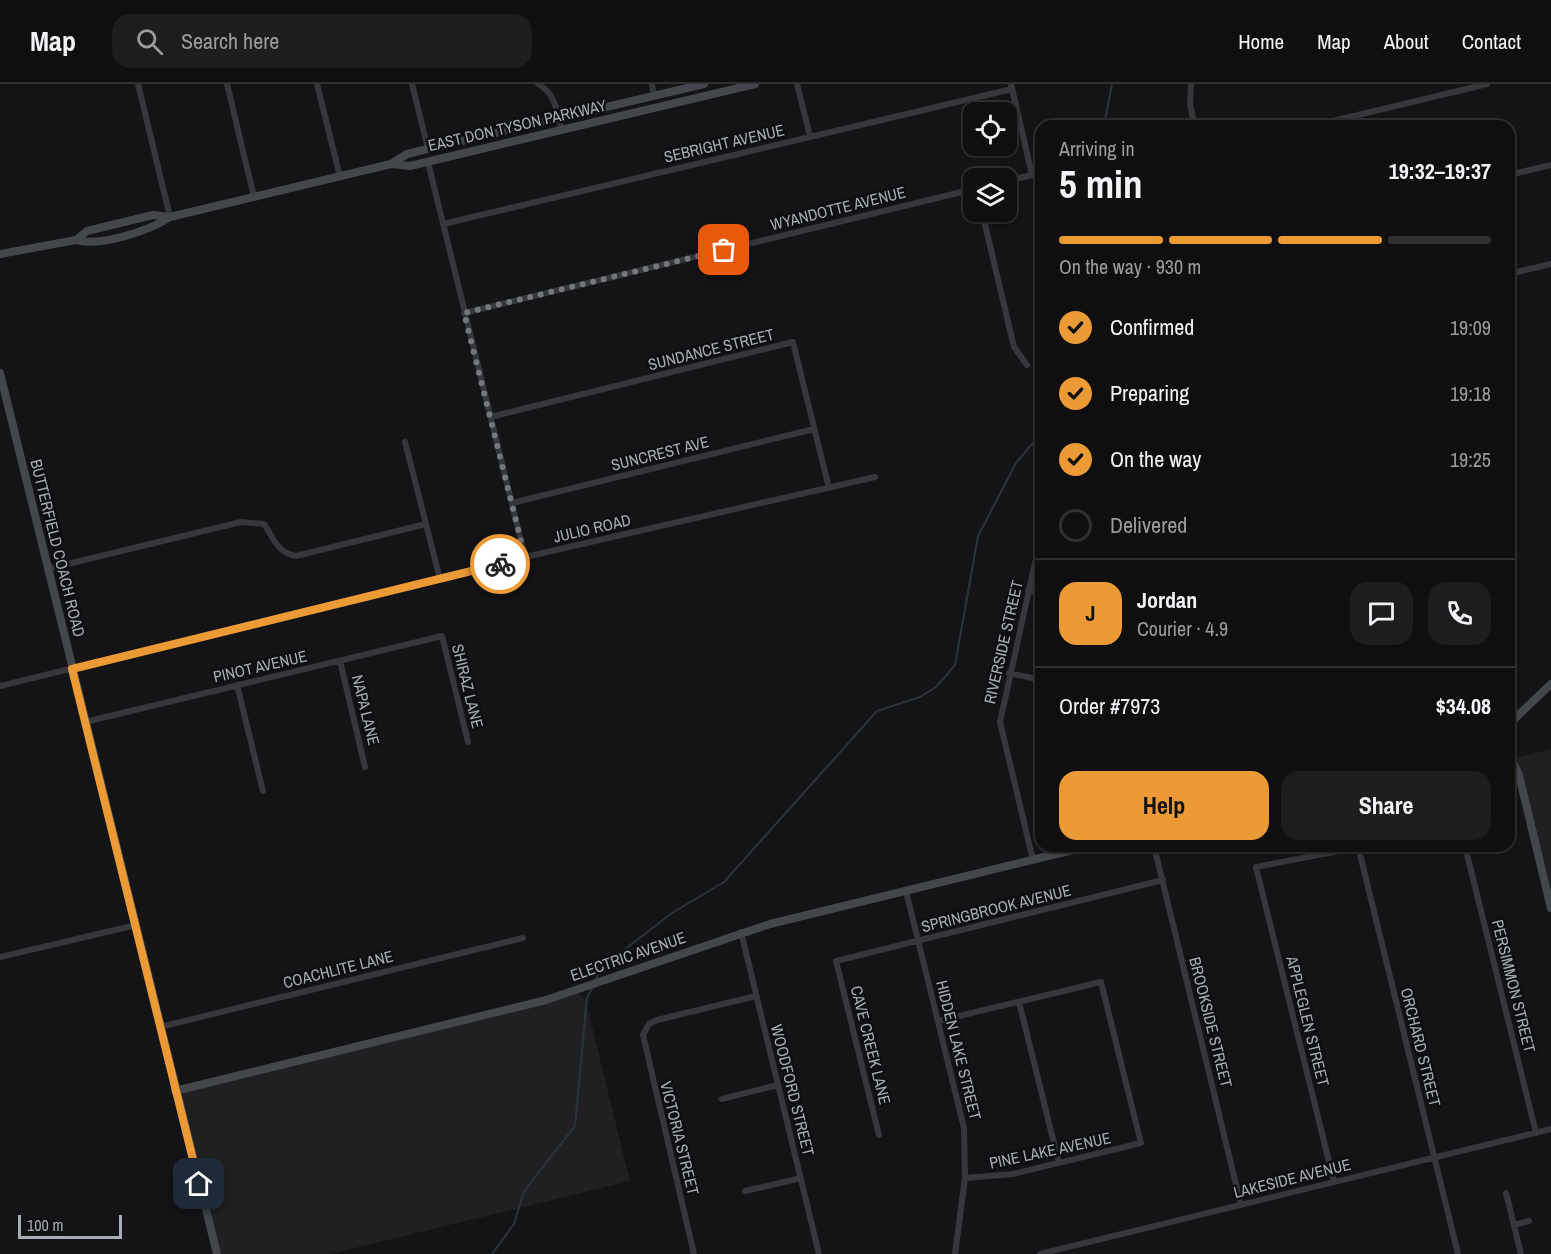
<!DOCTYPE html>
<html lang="en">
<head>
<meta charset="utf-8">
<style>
	body { margin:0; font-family:"Archivo Narrow",sans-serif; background:#1d1d1e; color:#f1f3f6; height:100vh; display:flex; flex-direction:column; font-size:22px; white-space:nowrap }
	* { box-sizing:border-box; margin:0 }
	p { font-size:20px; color:#9b9c9f }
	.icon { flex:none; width:33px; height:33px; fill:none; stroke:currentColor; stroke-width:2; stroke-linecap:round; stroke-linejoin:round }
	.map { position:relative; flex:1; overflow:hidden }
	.details { position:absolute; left:1035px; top:36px; width:480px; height:732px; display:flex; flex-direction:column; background:#0f0f10; border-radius:18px; box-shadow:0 2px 4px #0004,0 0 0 2px #2f2f30 }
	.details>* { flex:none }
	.buttons { position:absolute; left:963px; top:18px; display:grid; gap:12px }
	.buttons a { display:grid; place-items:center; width:54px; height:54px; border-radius:12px; background:#0f0f10; box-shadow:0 2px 4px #0004,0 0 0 2px #2f2f30; font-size:30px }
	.scale { position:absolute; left:18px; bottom:15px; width:104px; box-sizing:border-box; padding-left:6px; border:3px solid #a6adb6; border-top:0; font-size:16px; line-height:21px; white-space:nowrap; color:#a6adb6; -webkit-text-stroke:4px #0f0f11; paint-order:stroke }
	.pin { position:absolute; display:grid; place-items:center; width:51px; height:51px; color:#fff; margin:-26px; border-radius:12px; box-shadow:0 3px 9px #0006 }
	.courier { position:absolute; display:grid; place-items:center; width:60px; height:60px; margin:-30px; border:4px solid #ec9a36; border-radius:50%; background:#fff; color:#222; box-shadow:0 2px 8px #0007 }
	.headline em { font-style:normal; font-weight:800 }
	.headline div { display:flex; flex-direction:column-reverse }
	.headline { display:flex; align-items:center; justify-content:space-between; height:102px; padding:0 24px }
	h1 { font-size:39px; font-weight:800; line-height:45px }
	.bar { display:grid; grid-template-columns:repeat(4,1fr); gap:9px 6px; align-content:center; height:72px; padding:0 24px }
	.bar i { height:8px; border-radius:4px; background:#2f2f30 }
	.bar .selected { background:#ec9a36 }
	.bar p { grid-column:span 4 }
	.line { display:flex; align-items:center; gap:15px; padding:0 24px; border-top:2px solid #2f2f30 }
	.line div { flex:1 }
	.round { display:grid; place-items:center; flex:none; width:63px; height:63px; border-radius:18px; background:#1d1d1e }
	ol { padding:0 24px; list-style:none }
	li { display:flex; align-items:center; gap:18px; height:66px }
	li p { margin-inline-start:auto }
	li .icon { padding:6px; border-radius:50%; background:#ec9a36; color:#111; stroke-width:4 }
	li:last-child { color:#9b9c9f }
	li i { width:33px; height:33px; border:3px solid #2f2f30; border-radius:50% }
	.button { display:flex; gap:12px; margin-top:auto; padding:12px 24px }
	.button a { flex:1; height:69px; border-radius:18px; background:#ec9a36; color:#111; font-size:24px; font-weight:800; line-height:69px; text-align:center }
	.button a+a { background:#1d1d1e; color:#f1f3f6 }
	header { display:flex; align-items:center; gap:36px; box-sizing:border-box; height:84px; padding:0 30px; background:#0f0f10; border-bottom:2px solid #2f2f30 }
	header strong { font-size:28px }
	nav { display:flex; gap:33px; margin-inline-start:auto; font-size:21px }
	.search { width:420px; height:54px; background:#1d1d1e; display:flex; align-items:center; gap:15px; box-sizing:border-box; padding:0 21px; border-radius:18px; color:#9b9c9f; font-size:22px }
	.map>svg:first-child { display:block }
	.built { fill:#202023 }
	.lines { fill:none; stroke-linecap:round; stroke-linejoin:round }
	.stream { stroke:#2b3439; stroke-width:2 }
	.street { stroke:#35373b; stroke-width:6 }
	.secondary { stroke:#43464b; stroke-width:8 }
	.done { stroke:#73777e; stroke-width:6; stroke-dasharray:0 10.8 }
	.route { stroke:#ec9a36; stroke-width:8 }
	.labels { text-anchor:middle; stroke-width:5; stroke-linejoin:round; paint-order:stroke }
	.street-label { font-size:16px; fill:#a6adb6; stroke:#0f0f11 }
</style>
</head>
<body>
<header>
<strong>Map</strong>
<div class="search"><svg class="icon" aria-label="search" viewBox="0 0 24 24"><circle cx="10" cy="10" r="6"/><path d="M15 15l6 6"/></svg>Search here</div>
<nav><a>Home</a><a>Map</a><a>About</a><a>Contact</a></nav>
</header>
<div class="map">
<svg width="1551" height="1170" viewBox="0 0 1551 1170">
	<rect width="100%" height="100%" fill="#141416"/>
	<path class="built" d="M 1551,665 L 1551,824 L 1512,675 Z
		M 574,907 L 585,914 L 630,1097 L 330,1170 L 217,1170 L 175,1007 Z"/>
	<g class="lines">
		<path class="stream" d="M 1104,42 L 1112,0
			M 596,896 L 600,886 L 611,876 L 672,829 L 724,798 L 877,627 L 920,613 L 936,603 L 955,581 L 978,452 L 1016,379 L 1041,349
			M 492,1170 L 514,1140 L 524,1107 L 575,1042 L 587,914 L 592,904"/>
		<path class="street" d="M 138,0 L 170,133
			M 227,0 L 254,113
			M 317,0 L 340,93
			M 412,0 L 428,65
			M 538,0 C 556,10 557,28 562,46
			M 652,0 L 654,12
			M 797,0 L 810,52
			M 1191,0 L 1190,21 L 1195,42
			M 1312,42 L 1487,0
			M 428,78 L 525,473
			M 1509,91 L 1551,81
			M 1006,97 L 1032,91 L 1011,0
			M 982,128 L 1014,263 L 1027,281
			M 443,140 L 1012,5
			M 1509,190 L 1551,180
			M 464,229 L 974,105
			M 490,333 L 793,258 L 829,404
			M 405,358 L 440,495
			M 512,419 L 814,345
			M 47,485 L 241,438 L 264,440 C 274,454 277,469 296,472 L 426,440
			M 1028,506 L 1041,509
			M 340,577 L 365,683
			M 1009,589 L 1041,596
			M 237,601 L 263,707
			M 0,602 L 525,473 L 875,393
			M 85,638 L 442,552 L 468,658
			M 1154,762 L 1241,1121
			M 1358,762 L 1458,1170
			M 1465,762 L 1536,1049
			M 1033,776 L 1000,638 L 1041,452
			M 906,807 L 964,1044 L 965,1094 L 955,1170
			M 741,848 L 819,1170
			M 0,873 L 136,841
			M 1019,918 L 1059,1079
			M 938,937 L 1101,898 L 1141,1059 L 1013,1090 L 965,1094
			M 160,943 L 523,854
			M 722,1015 L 778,1001
			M 879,1051 L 836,877 L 1163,796
			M 1334,1098 L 1256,783 L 1365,762
			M 745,1107 L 801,1094
			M 1506,1109 L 1521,1170
			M 1514,1141 L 1529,1137
			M 694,1170 L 643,951 L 649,940 L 657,936 L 756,912
			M 1040,1170 L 1551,1045"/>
		<path class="secondary" d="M 391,80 L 410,82 L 755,0
			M 76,156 C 99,163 149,147 170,133 L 391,80 L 407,70 L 704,0
			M 0,170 L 76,156 L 87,147 L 153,131 L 170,133
			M 0,289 L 217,1170
			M 1509,640 L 1551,600
			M 1509,670 L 1519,691 L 1551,824
			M 175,1007 L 546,916 L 770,840 L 1089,762"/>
	</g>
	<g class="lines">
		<path class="done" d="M 500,480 L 525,473 L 464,229 L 724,166"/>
		<path class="route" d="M 199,1100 L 72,585 L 500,480"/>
	</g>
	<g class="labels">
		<g class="street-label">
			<text transform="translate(517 41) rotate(-13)" y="6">EAST DON TYSON PARKWAY</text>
			<text transform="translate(724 59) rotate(-13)" y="6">SEBRIGHT AVENUE</text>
			<text transform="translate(838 124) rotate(-14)" y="6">WYANDOTTE AVENUE</text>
			<text transform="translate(711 265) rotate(-14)" y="6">SUNDANCE STREET</text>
			<text transform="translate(660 369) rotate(-14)" y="6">SUNCREST AVE</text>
			<text transform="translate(592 444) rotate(-13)" y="6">JULIO ROAD</text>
			<text transform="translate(58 464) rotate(76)" y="6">BUTTERFIELD COACH ROAD</text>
			<text transform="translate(1003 558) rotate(-77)" y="6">RIVERSIDE STREET</text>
			<text transform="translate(260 582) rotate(-13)" y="6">PINOT AVENUE</text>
			<text transform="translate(468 602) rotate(76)" y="6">SHIRAZ LANE</text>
			<text transform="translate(366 626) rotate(76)" y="6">NAPA LANE</text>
			<text transform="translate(996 824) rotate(-14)" y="6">SPRINGBROOK AVENUE</text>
			<text transform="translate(628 872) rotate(-19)" y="6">ELECTRIC AVENUE</text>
			<text transform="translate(338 885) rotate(-14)" y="6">COACHLITE LANE</text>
			<text transform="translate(1514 902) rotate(76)" y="6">PERSIMMON STREET</text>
			<text transform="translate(1308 937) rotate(76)" y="6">APPLEGLEN STREET</text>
			<text transform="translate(1211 938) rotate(76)" y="6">BROOKSIDE STREET</text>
			<text transform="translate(871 961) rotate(76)" y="6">CAVE CREEK LANE</text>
			<text transform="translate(1421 963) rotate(76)" y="6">ORCHARD STREET</text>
			<text transform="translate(959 966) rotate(76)" y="6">HIDDEN LAKE STREET</text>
			<text transform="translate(793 1006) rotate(76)" y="6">WOODFORD STREET</text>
			<text transform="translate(680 1054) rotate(76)" y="6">VICTORIA STREET</text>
			<text transform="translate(1050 1066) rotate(-12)" y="6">PINE LAKE AVENUE</text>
			<text transform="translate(1292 1094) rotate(-14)" y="6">LAKESIDE AVENUE</text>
		</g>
	</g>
</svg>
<div class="buttons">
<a><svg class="icon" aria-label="locate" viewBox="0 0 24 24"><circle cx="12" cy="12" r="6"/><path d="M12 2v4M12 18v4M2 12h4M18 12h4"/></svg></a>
<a><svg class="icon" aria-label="layers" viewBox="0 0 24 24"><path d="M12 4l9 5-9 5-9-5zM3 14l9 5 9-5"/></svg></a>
</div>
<div class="scale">100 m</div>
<div class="pin" style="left:724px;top:166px;background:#ea580c"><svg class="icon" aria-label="bag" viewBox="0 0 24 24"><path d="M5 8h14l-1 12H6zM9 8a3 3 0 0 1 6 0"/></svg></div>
<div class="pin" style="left:199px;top:1100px;background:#1f2937"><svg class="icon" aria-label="home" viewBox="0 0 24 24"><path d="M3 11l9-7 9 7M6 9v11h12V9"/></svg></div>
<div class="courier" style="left:500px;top:480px"><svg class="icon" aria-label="bike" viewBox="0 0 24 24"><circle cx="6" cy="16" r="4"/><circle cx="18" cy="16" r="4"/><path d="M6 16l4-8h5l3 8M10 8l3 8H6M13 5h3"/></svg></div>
<section class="details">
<div class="headline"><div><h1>5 min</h1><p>Arriving in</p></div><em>19:32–19:37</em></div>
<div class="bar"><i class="selected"></i><i class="selected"></i><i class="selected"></i><i></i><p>On the way · 930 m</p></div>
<ol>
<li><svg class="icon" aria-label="check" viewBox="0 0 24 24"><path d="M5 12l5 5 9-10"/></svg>Confirmed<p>19:09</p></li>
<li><svg class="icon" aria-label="check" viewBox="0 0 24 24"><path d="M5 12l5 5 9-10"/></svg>Preparing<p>19:18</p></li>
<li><svg class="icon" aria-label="check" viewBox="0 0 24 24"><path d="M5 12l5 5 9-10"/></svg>On the way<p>19:25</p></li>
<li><i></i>Delivered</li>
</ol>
<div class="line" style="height:108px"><b class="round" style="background:#ec9a36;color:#111">J</b><div><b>Jordan</b><p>Courier · 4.9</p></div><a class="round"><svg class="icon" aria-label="chat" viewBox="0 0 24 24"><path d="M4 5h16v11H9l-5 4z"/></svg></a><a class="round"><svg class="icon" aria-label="phone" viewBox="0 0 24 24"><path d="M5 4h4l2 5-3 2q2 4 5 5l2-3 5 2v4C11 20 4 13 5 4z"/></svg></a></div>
<div class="line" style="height:78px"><div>Order #7973</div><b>$34.08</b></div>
<div class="button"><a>Help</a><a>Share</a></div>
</section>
</div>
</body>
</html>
